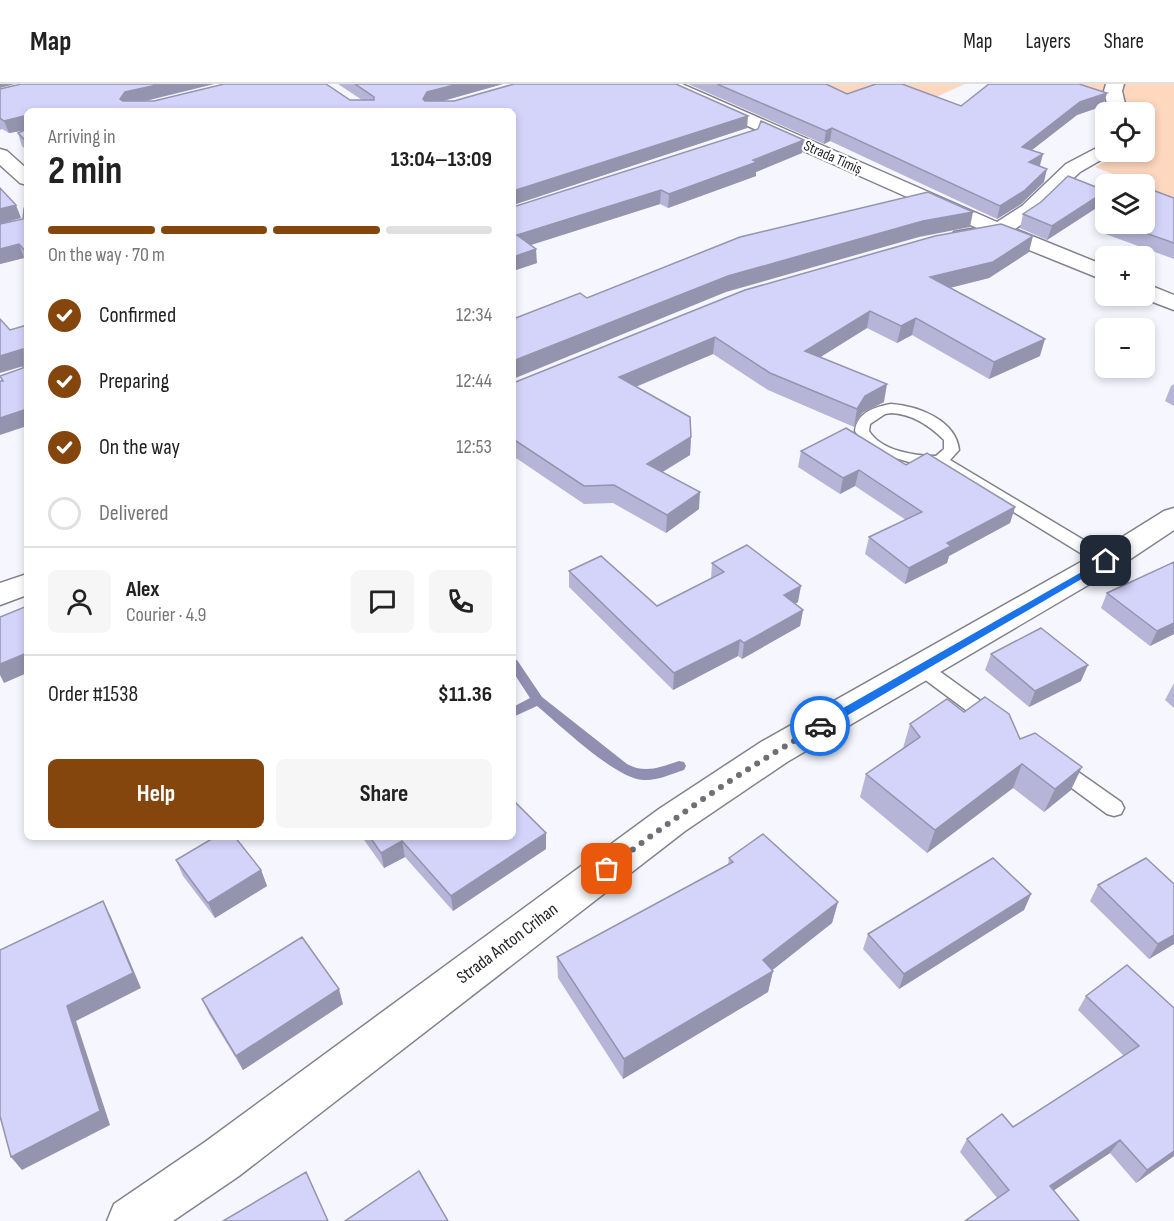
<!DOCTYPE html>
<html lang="en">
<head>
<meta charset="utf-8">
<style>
	body { margin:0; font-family:"Sofia Sans Condensed",sans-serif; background:#f6f6f6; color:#222; height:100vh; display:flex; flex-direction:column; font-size:22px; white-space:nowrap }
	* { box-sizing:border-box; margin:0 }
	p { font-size:20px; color:#767676 }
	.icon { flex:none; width:33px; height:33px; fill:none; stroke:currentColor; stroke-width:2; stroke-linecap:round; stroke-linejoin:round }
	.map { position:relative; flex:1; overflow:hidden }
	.panel { position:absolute; left:24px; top:24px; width:492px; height:732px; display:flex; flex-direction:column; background:#fff; border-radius:9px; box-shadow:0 3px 9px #0003 }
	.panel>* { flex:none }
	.fabs { position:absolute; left:1095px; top:18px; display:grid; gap:12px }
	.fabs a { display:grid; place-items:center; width:60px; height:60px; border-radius:9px; background:#fff; box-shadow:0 3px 9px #0003; font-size:30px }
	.pin { position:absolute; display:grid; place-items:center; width:51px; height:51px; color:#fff; margin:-26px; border-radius:12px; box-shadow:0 3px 9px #0006 }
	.courier { position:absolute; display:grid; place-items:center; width:60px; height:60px; margin:-30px; border:4px solid #1a73e8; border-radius:50%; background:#fff; color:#222; box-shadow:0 2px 8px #0007 }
	.headline em { font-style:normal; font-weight:700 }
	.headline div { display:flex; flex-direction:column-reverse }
	.headline { display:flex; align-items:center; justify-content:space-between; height:102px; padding:0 24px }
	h1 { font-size:39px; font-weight:700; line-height:45px }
	.bar { display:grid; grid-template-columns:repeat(4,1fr); gap:9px 6px; align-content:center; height:72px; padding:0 24px }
	.bar i { height:8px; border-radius:4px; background:#e0e0e0 }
	.bar .active { background:#85460d }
	.bar p { grid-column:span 4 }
	.line { display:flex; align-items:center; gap:15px; padding:0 24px; border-top:2px solid #e0e0e0 }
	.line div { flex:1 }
	.round { display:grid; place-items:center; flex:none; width:63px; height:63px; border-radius:9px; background:#f6f6f6 }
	ol { padding:0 24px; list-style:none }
	li { display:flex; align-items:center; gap:18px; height:66px }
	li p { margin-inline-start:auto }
	li .icon { padding:6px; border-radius:50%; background:#85460d; color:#fff; stroke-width:4 }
	li:last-child { color:#767676 }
	li i { width:33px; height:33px; border:3px solid #e0e0e0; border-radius:50% }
	.action { display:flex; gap:12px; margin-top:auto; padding:12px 24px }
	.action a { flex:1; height:69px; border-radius:9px; background:#85460d; color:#fff; font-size:24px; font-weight:700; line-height:69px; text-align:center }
	.action a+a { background:#f6f6f6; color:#222 }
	header { display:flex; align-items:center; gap:36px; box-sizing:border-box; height:84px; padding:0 30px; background:#fff; border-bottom:2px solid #e0e0e0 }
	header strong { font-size:28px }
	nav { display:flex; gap:33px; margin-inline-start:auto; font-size:21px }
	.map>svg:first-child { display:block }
	.green { fill:#fdd7be }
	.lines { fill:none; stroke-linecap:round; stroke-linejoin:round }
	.stream { fill:#908eb1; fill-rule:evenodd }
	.lane-casing { stroke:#83828c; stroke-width:3 }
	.street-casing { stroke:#83828c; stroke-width:3 }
	.lane { fill:#fff; fill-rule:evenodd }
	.street { fill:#fff; fill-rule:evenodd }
	.wall { fill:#b6b5d7 }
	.shaded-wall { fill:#9494af }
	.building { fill:#d4d3fa; stroke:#9494af; stroke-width:1.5 }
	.route { fill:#1a73e8 }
	.done { stroke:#6f6f74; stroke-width:6; stroke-dasharray:0 10.8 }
	.labels { text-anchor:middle; stroke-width:4.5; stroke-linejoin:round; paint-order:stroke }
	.far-street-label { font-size:15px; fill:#26262a; stroke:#fff }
	.street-label { font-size:18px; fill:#26262a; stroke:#fff }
</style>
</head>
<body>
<header>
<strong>Map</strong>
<nav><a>Map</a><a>Layers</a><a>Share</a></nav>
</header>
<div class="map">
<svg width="1174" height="1137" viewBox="0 0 1174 1137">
	<rect width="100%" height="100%" fill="#f6f6fe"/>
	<path class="green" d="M 824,0 L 965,0 L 896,31 Z
		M 1072,0 L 1174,0 L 1174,114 L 1095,83 L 1116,72 L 1119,68 L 1144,68 L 1144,28 L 1125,28 L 1123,12 L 1100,9 Z"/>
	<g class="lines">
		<path class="stream" d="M 513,575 L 517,576 L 542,613 L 627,680 C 645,690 661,683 679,677 L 684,678 L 686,682 L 684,686 C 671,690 657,697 643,696 C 616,695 560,641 537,622 L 513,633 L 513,623 L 530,614 L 513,588 Z"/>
		<g class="lane-casing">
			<path id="lane" d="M 891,320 C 918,322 956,336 959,366 L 950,376 L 1112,473 L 1114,477 L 1112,481 L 1100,481 L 937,381 L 909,378 L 879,369 L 861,357 L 855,347 C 857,328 875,323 891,320 ZM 891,329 C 912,330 929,341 944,356 L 944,365 L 936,372 C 915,372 881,367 869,347 L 870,340 L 885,330 Z
				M 922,577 L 928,579 L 1000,631 L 1003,636 L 1000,641 L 993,643 L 986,641 L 916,589 L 913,584 L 916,579 Z
				M 1057,675 L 1064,678 L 1121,718 L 1124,724 L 1121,730 L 1114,732 L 1107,730 L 1050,688 L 1047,683 L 1050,678 Z"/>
		</g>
		<g class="street-casing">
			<path id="street" d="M 659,0 L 682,0 L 997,138 L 1022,122 L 1066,80 L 1106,59 L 1106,68 L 1114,68 L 1113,69 L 1080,88 L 1036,130 L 1015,145 L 1106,182 L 1106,197 L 997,153 L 962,159 L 954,158 L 951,153 L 954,148 L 977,144 L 662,4 Z
				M 1106,0 L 1124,0 L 1122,7 L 1127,28 L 1109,28 L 1104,7 Z
				M 0,65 L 7,67 L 27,85 L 27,101 L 20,99 L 0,81 Z
				M 1144,199 L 1174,211 L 1174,226 L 1137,212 L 1144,212 Z
				M 1174,424 L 1174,446 L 1117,484 L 787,678 L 685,747 L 239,1092 L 173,1137 L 107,1137 L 114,1120 L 205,1058 L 659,725 L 761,658 L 1095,470 L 1164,427 Z
				M 27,490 L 27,511 L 0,521 L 0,499 Z"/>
		</g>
		<use href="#lane" class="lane"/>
		<use href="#street" class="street"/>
	</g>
	<path class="wall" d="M 214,0 L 146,17 L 362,16 L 338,0 L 503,0 L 443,17 L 747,44 L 513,121 L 513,27 L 27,27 L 27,67 L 22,62 L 18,49 L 25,46 L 9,49 L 2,45 L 0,46 L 0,5 Z
		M 688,0 L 826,0 L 847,10 L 961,22 L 1107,9 L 1103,22 L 1077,31 L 1032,66 L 1043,70 L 1040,82 L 1044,98 L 1021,120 L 997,135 L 830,57 L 824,60 Z
		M 802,69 L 756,88 L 756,92 L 668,124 L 660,120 L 531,161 L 537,179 L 513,187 L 513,123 Z
		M 1174,114 L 1174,175 L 1097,147 L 1102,133 L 1106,131 L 1106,140 L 1144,140 Z
		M 1101,121 L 1047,156 L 1020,144 L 1023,130 Z
		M 27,128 L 27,178 L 24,174 L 0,180 Z
		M 1029,168 L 989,194 L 949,204 L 1040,272 L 989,295 L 912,251 L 897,259 L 867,244 L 820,273 L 884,318 L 862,329 L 854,343 L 768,306 L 713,270 L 636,303 L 691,353 L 690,371 L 663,388 L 699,425 L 666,449 L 613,419 L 584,420 L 513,372 L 513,299 Z
		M 1174,300 L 1174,322 L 1165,317 L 1171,302 Z
		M 801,367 L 906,381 L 1015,423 L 1010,439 L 949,472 L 947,479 L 905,500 L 865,470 L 869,453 L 906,436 L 855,402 L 840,410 L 798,383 Z
		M 1174,478 L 1174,550 L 1150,562 L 1101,524 L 1107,509 Z
		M 712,479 L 798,518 L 795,520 L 803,526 L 800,542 L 742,575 L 738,572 L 673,606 L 569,503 L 569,487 L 657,522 L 711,495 Z
		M 991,570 L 1081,597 L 1029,623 L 985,586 Z
		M 1174,599 L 1174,624 L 1165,616 Z
		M 964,628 L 1071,706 L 1044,728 L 1013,704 L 927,769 L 860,713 L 866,690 L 903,664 L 910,640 Z
		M 546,749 L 546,765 L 453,827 L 405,773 L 384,784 L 362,753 L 513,753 Z
		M 729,774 L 838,818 L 832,839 L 772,886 L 773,887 L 768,908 L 623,995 L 558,894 L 557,873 L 728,781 Z
		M 176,776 L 261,786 L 267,802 L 215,834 L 183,792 Z
		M 1174,800 L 1174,860 L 1149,875 L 1090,817 L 1098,801 Z
		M 1031,810 L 1024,826 L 899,905 L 863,865 L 868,850 Z
		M 1086,912 L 1174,924 L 1174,1072 L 1136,1099 L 1110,1069 L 1054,1106 L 997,1114 L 960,1068 L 967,1055 L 1013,1043 L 1124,972 L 1078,926 Z
		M 202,915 L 343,920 L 243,986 L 209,930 Z"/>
	<path class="shaded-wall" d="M 0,0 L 15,0 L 0,4 Z
		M 161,0 L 214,0 L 128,21 L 120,15 L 125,8 Z
		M 458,0 L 503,0 L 428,21 L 423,15 L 427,8 Z
		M 1107,9 L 1103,22 L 1077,31 L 1019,76 L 1022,63 L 1080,18 Z
		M 24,32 L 27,46 L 9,49 L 4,37 Z
		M 748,32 L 747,44 L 513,121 L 513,107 Z
		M 832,44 L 830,57 L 824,60 L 826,47 Z
		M 804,56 L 802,69 L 756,88 L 756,92 L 668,124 L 669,110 Z
		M 1043,70 L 1039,83 L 1029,78 Z
		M 1047,85 L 1044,98 L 1021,120 L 997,135 L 1000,122 Z
		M 661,106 L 660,120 L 518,165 L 517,151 Z
		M 1106,107 L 1101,121 L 1047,156 L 1052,142 Z
		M 16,121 L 21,134 L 0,140 L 0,125 Z
		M 973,128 L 970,143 L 919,153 L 726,208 L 513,295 L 513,277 L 728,192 L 923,137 Z
		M 1033,152 L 1029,168 L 989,194 L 926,210 L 930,193 Z
		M 19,160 L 24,174 L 0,180 L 0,165 Z
		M 536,165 L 537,179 L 513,187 L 513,173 Z
		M 870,227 L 867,244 L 803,284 L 805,267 Z
		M 916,234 L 912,251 L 897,259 L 901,242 Z
		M 715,253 L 713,270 L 618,310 L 619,293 Z
		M 1045,255 L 1040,272 L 989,295 L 994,278 Z
		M 23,265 L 27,281 L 0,289 L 0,272 Z
		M 887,300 L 884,318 L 862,329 L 854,343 L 857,325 L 865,312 Z
		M 27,325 L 27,342 L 0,351 L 0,334 Z
		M 691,353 L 690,371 L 647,397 L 647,380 Z
		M 859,386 L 855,402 L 840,410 L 843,394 Z
		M 700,408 L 699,425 L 666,449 L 667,431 Z
		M 1015,423 L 1010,439 L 949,472 L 947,479 L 905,500 L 909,484 L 947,459 Z
		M 801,502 L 798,518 L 781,527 L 784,511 Z
		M 803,526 L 800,542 L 742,575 L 744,559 Z
		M 1174,539 L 1174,550 L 1150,562 L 1157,547 Z
		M 740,556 L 738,572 L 673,606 L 674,589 Z
		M 27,569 L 27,589 L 4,599 L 0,591 L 0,580 Z
		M 1088,581 L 1081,597 L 1029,623 L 1035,607 Z
		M 1022,680 L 1013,704 L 927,769 L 935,746 Z
		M 1082,683 L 1071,706 L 1044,728 L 1055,705 Z
		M 546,749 L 546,765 L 453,827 L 451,812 Z
		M 402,757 L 405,773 L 384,784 L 381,769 Z
		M 261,786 L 267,802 L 215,834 L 208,819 Z
		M 1031,810 L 1024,826 L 899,905 L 904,890 Z
		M 103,817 L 111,833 L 141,904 L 76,937 L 110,1041 L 22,1086 L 11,1073 L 67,922 Z
		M 838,818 L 832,839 L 765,892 L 773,887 L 768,908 L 623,995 L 624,975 L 763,876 Z
		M 1174,851 L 1174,860 L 1149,875 L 1158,860 Z
		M 339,905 L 343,920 L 243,986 L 236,972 Z
		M 1120,1056 L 1110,1069 L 1041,1115 L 1050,1102 Z
		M 1174,1067 L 1174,1072 L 1136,1099 L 1147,1086 Z"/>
	<path class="building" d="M 21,0 L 161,0 L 125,8 L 120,15 L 123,17 L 154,17 L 224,0 L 326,0 L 350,16 L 374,16 L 374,13 L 355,0 L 458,0 L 427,8 L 423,15 L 425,17 L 454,17 L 514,0 L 676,0 L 748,32 L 513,107 L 513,27 L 27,27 L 27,58 L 18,49 L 25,46 L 24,32 L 4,37 L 0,34 L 0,5 Z
		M 717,0 L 826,0 L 847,10 L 876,0 L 902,0 L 961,22 L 989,0 L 1079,0 L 1107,9 L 1080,18 L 1022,63 L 1043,70 L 1029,78 L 1047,85 L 1024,107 L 1000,122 L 832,44 L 826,47 Z
		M 761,37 L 804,56 L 753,76 L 757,78 L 669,110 L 661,106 L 517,151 L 536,165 L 513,173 L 513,123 L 758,45 Z
		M 1068,92 L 1106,107 L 1052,142 L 1023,130 L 1041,118 Z
		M 0,104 L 16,121 L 0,125 Z
		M 1155,107 L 1174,114 L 1174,159 L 1120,140 L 1144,140 L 1144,112 Z
		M 928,108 L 973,128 L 923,137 L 728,192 L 513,277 L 513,235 L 580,209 L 587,214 L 740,153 Z
		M 24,125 L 27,128 L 27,169 L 19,160 L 0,165 L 0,140 L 23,135 Z
		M 1001,140 L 1033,152 L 993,178 L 930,193 L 1045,255 L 994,278 L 916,234 L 901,242 L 870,227 L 805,267 L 887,300 L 865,312 L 857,325 L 770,289 L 715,253 L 619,293 L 690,333 L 691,353 L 647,380 L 700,408 L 667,431 L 614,401 L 584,402 L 513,355 L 513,299 L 745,206 L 935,152 Z
		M 0,235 L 10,246 L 27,241 L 27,325 L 0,334 L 0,297 L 3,297 L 0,292 L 23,284 L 23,265 L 0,272 Z
		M 846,344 L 906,381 L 927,369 L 1015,423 L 947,459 L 951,462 L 909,484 L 869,453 L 922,428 L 859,386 L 843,394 L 801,367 Z
		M 747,461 L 801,502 L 784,511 L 803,526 L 744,559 L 740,556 L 674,589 L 569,487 L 601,472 L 657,522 L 724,488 L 712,479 Z
		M 1174,478 L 1174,539 L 1157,547 L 1107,509 Z
		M 27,522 L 27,569 L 0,580 L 0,533 Z
		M 1041,544 L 1088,581 L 1035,607 L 991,570 Z
		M 985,613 L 1009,630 L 1020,655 L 1035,649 L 1082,683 L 1055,705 L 1022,680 L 935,746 L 866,690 L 920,653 L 910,640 L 947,615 L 964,628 Z
		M 513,716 L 546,749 L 451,812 L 402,757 L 381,769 L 370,753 L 513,753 Z
		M 763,750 L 838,818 L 763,876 L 773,887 L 624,975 L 557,873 L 733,778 L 729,774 Z
		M 215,753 L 235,753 L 261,786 L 208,819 L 176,776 Z
		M 993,774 L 1031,810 L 904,890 L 868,850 Z
		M 1146,774 L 1174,800 L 1174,851 L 1158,860 L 1098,801 Z
		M 103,817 L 133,889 L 67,922 L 100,1027 L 11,1073 L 0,1032 L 0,866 Z
		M 302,853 L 339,905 L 236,972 L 202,915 Z
		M 1127,881 L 1174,924 L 1174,1067 L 1147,1086 L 1120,1056 L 1050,1102 L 1079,1137 L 965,1137 L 1009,1106 L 967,1055 L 1002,1030 L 1013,1043 L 1139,962 L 1086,912 Z
		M 419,1087 L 448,1137 L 345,1137 Z
		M 306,1088 L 328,1137 L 223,1137 Z"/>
	<path class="route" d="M 1106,474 L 1110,477 L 1109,479 L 824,645 L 817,645 L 817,639 Z"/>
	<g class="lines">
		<path class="done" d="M 607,785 C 675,733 745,684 820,642"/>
	</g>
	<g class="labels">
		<g class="far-street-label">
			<text transform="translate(833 73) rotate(24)" y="5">Strada Timiș</text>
		</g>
		<g class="street-label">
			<text transform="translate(507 859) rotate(-37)" y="6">Strada Anton Crihan</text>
		</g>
	</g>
</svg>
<div class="fabs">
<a><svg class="icon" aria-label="locate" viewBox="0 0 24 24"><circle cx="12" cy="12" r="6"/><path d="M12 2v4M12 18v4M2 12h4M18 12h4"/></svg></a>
<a><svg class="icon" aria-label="layers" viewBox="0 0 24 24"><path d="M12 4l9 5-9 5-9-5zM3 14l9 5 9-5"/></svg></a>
<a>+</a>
<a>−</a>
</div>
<div class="pin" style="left:607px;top:785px;background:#ea580c"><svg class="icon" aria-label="bag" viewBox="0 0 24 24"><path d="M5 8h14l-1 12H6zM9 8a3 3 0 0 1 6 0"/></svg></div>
<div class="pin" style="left:1106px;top:477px;background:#1f2937"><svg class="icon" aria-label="home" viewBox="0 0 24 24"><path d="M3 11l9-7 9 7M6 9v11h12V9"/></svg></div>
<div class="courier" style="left:820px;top:642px"><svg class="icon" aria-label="car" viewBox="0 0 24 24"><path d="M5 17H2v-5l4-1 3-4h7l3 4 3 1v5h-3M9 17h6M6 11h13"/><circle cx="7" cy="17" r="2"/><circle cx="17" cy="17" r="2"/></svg></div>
<section class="panel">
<div class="headline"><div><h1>2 min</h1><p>Arriving in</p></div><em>13:04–13:09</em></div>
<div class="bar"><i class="active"></i><i class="active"></i><i class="active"></i><i></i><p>On the way · 70 m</p></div>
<ol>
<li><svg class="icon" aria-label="check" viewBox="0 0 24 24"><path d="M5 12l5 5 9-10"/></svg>Confirmed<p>12:34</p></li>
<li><svg class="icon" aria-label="check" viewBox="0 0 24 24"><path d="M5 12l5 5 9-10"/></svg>Preparing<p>12:44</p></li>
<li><svg class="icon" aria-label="check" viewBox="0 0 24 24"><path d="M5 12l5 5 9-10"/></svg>On the way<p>12:53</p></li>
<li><i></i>Delivered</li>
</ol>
<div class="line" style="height:108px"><a class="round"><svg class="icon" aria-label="person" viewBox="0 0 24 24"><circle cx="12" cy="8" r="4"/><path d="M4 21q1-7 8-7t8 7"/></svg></a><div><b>Alex</b><p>Courier · 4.9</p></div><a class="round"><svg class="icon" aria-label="chat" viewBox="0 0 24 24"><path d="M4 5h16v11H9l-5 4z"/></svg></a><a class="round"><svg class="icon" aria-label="phone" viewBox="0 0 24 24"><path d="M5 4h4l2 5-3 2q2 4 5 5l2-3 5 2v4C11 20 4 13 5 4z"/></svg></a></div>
<div class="line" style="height:78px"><div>Order #1538</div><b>$11.36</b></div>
<div class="action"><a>Help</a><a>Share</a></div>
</section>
</div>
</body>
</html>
